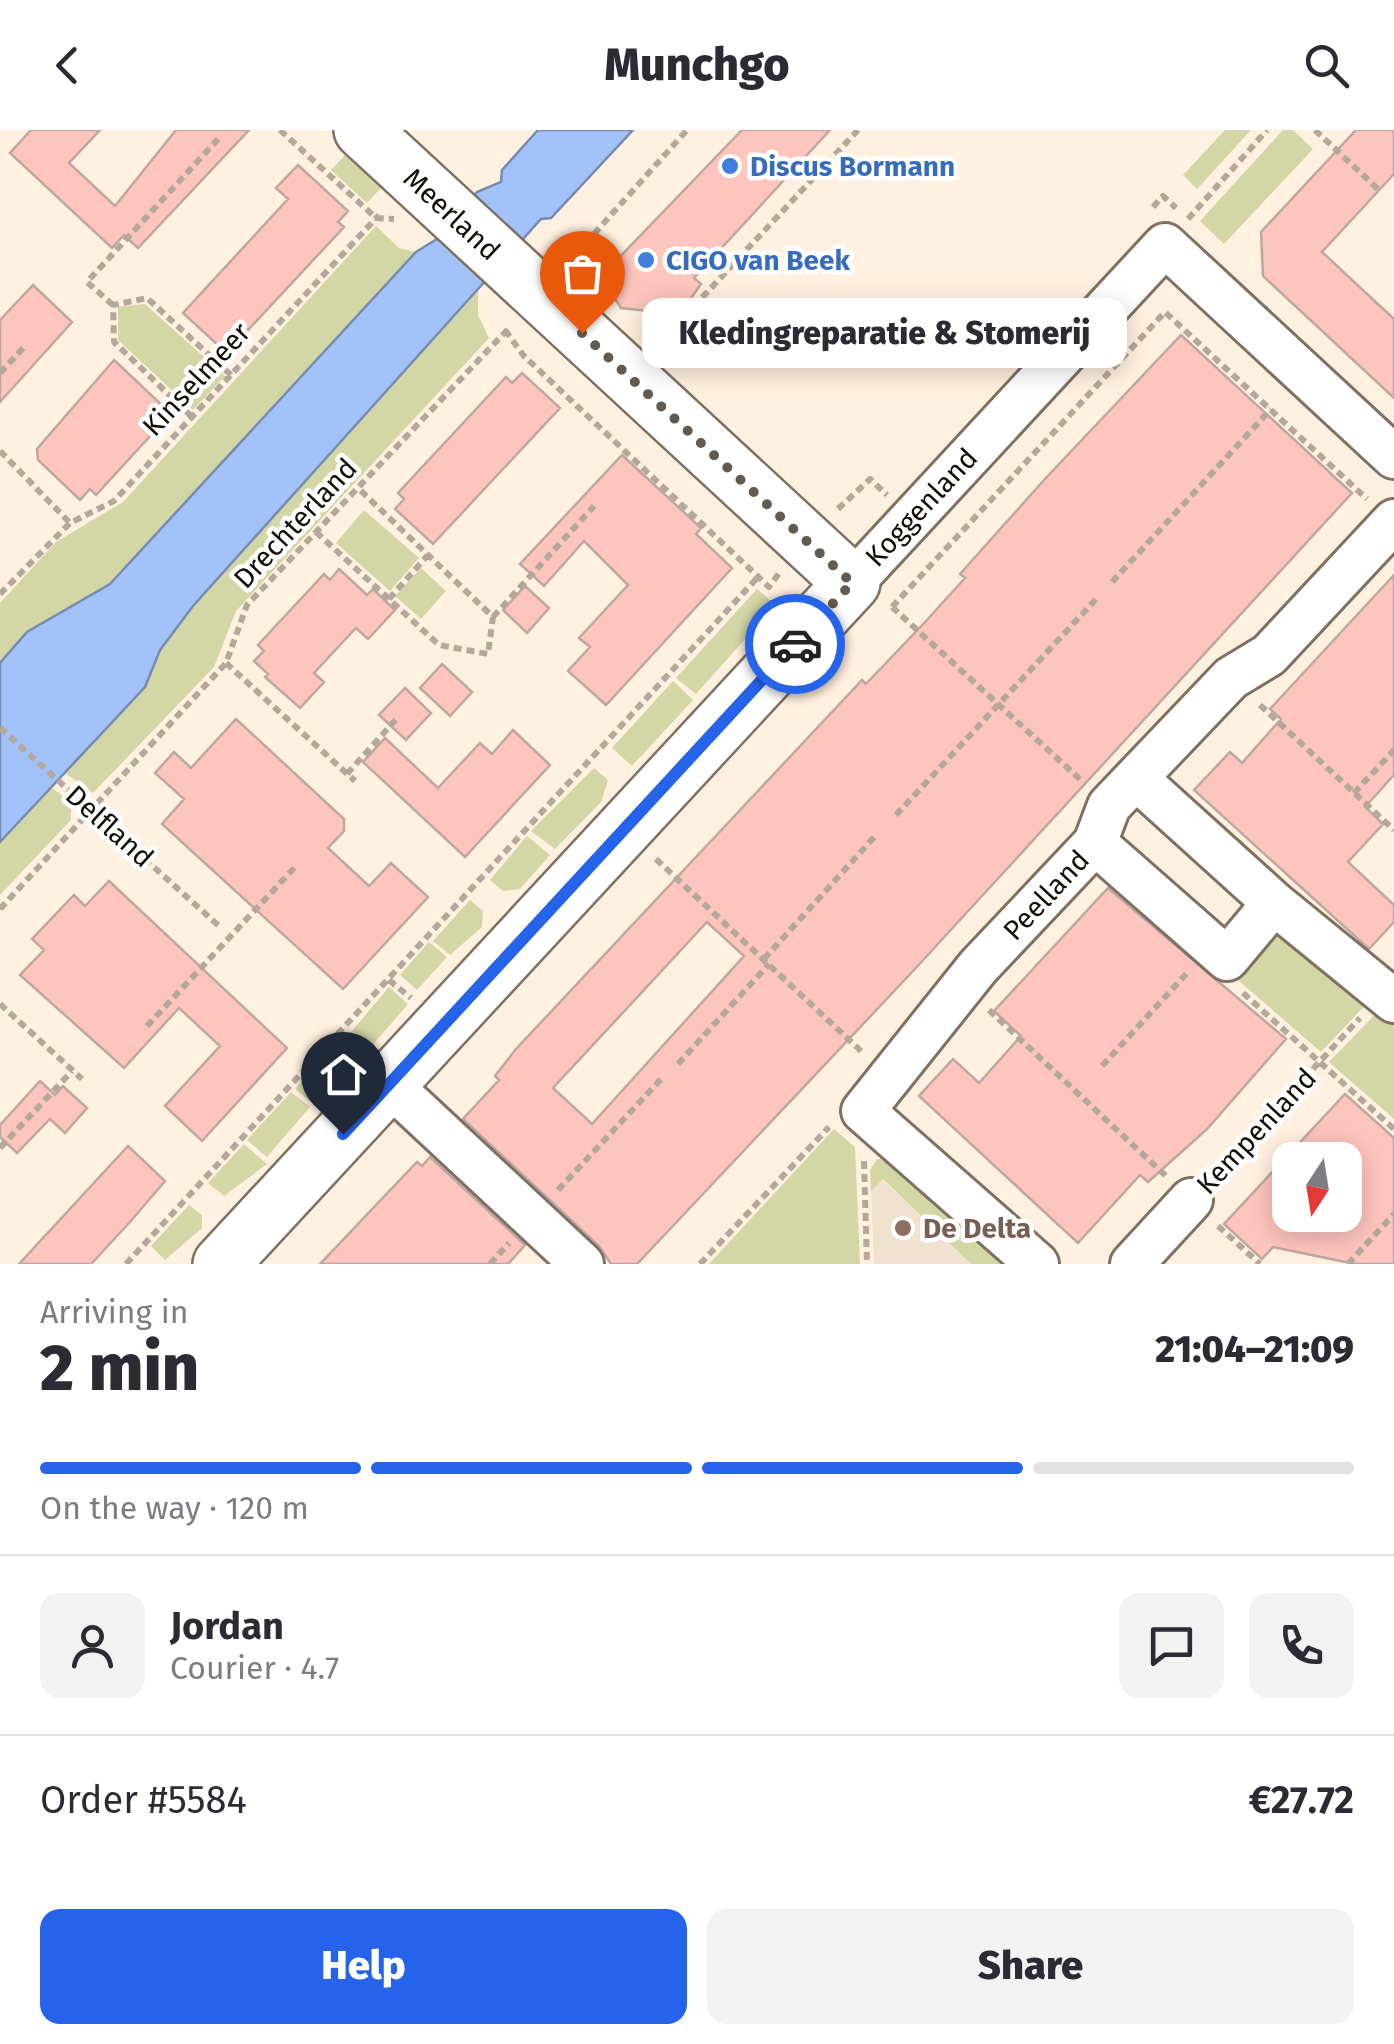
<!DOCTYPE html>
<html lang="en">
<head>
<meta charset="utf-8">
<style>
	body { margin:0; font-family:"Fira Sans",sans-serif; background:#f2f2f3; color:#2b2b33; height:100vh; display:flex; flex-direction:column; font-size:38px; white-space:nowrap }
	* { box-sizing:border-box; margin:0 }
	p { font-size:32px; color:#7c7c81 }
	.icon { flex:none; width:55px; height:55px; fill:none; stroke:currentColor; stroke-width:2; stroke-linecap:round; stroke-linejoin:round }
	.map { position:relative; height:1134px; overflow:hidden }
	.side { display:flex; flex-direction:column; background:#fff; flex:1 }
	.side>* { flex:none }
	.needle { width:65px; rotate:192deg }
	.tools { position:absolute; left:1272px; top:1012px; display:grid; gap:20px }
	.tools a { display:grid; place-items:center; width:90px; height:90px; border-radius:20px; background:#fff; box-shadow:0 5px 25px #0003; font-size:50px }
	.pin { position:absolute; display:grid; place-items:center; width:85px; height:85px; color:#fff; margin:-102px -42px; border-radius:50% 50% 50% 0; rotate:-45deg; box-shadow:0 0 10px #0007 }
	.pin .icon { rotate:45deg }
	.courier { position:absolute; display:grid; place-items:center; width:100px; height:100px; margin:-50px; border:8px solid #2563eb; border-radius:50%; background:#fff; color:#222; box-shadow:0 2px 12px #0007 }
	.bubble { position:absolute; height:70px; border-radius:20px; background:#fff; box-shadow:0 5px 25px #0003; font-size:32px; font-weight:800; line-height:70px; text-align:center }
	.overview em { font-style:normal; font-weight:800 }
	.overview div { display:flex; flex-direction:column-reverse }
	.overview { display:flex; align-items:center; justify-content:space-between; height:170px; padding:0 40px }
	h1 { font-size:65px; font-weight:800; line-height:75px }
	.bar { display:grid; grid-template-columns:repeat(4,1fr); gap:15px 10px; align-content:center; height:120px; padding:0 40px }
	.bar i { height:12px; border-radius:8px; background:#e1e1e2 }
	.bar .selected { background:#2563eb }
	.bar p { grid-column:span 4 }
	.line { display:flex; align-items:center; gap:25px; padding:0 40px; border-top:2px solid #e1e1e2 }
	.line div { flex:1 }
	.round { display:grid; place-items:center; flex:none; width:105px; height:105px; border-radius:20px; background:#f2f2f3 }
	.primary-button { display:flex; gap:20px; margin-top:auto; padding:20px 40px }
	.primary-button a { flex:1; height:115px; border-radius:20px; background:#2563eb; color:#fff; font-size:40px; font-weight:800; line-height:115px; text-align:center }
	.primary-button a+a { background:#f2f2f3; color:#2b2b33 }
	header { display:flex; justify-content:space-between; align-items:center; height:130px; padding:0 40px; background:#fff; font-size:45px; font-weight:800 }
	.map>svg:first-child { display:block }
	.education { fill:#f0e2cf }
	.green { fill:#d3d6a5 }
	.water { fill:#a3c2fa; stroke:#778bb1; stroke-width:2.5 }
	.building { fill:#fdc5bd; stroke:#bea7a3; stroke-width:2.5; fill-rule:evenodd }
	.lines { fill:none; stroke-linecap:round; stroke-linejoin:round }
	.street-casing { stroke:#7e7162; stroke-width:48 }
	.secondary-casing { stroke:#7e7162; stroke-width:60 }
	.path { stroke:#b4a89b; stroke-width:6; stroke-dasharray:8 5; stroke-linecap:butt }
	.street { stroke:#fff; stroke-width:42 }
	.secondary { stroke:#fff; stroke-width:55 }
	.done { stroke:#635b52; stroke-width:10; stroke-dasharray:0 18 }
	.route { stroke:#2563eb; stroke-width:12 }
	.shop-dot { fill:#3f7fe0; stroke:#fff; stroke-width:4 }
	.education-dot { fill:#8d6e63; stroke:#fff; stroke-width:4 }
	.labels { text-anchor:middle; stroke-width:9; stroke-linejoin:round; paint-order:stroke }
	.shop-label { font-size:28px; font-weight:bold; fill:#366cbe; stroke:#fff; text-anchor:start }
	.street-label { font-size:28px; fill:#0f0b06; stroke:#fff }
	.education-label { font-size:28px; font-weight:bold; fill:#785e54; stroke:#fff; text-anchor:start }
</style>
</head>
<body>
<header><svg class="icon" aria-label="back" viewBox="0 0 24 24"><path d="M15 5l-7 7 7 7"/></svg>Munchgo<svg class="icon" aria-label="search" viewBox="0 0 24 24"><circle cx="10" cy="10" r="6"/><path d="M15 15l6 6"/></svg></header>
<div class="map">
<svg width="1394" height="1134" viewBox="0 0 1394 1134">
	<rect width="100%" height="100%" fill="#fff0df"/>
	<path class="education" d="M 882,1049 L 971,1134 L 874,1134 L 871,1061 Z"/>
	<path class="green" d="M 1225,0 L 1251,0 L 1197,59 L 1183,45 Z
		M 1283,0 L 1293,0 L 1313,19 L 1224,114 L 1200,91 Z
		M 345,25 L 382,57 L 367,73 L 331,40 Z
		M 376,96 L 399,118 L 416,122 L 110,454 L 27,502 L 0,533 L 0,473 L 56,412 L 123,372 Z
		M 478,161 L 478,185 L 489,208 L 236,481 L 214,537 L 93,663 L 65,643 L 145,557 L 160,520 L 193,476 Z
		M 145,174 L 225,246 L 193,280 L 118,210 L 118,177 Z
		M 364,380 L 419,428 L 390,461 L 336,413 Z
		M 421,438 L 446,461 L 421,489 L 395,466 Z
		M 757,459 L 771,471 L 765,487 L 696,564 L 676,548 Z
		M 673,551 L 693,570 L 632,636 L 612,618 Z
		M 594,638 L 608,650 L 601,672 L 555,719 L 531,701 Z
		M 52,658 L 71,672 L 71,690 L 0,765 L 0,712 Z
		M 527,706 L 550,725 L 520,759 L 503,761 L 490,750 Z
		M 470,770 L 483,781 L 482,797 L 450,825 L 433,811 Z
		M 1277,791 L 1372,868 L 1321,922 L 1231,844 Z
		M 429,812 L 447,827 L 417,860 L 400,845 Z
		M 389,857 L 408,874 L 371,917 L 352,901 Z
		M 1383,876 L 1394,886 L 1394,989 L 1329,932 Z
		M 327,925 L 344,938 L 341,949 L 315,976 L 295,959 Z
		M 291,962 L 310,977 L 267,1027 L 247,1010 Z
		M 834,999 L 855,1017 L 860,1134 L 709,1134 Z
		M 244,1014 L 267,1034 L 224,1066 L 208,1053 Z
		M 877,1029 L 889,1029 L 1003,1134 L 971,1134 L 883,1049 L 871,1061 L 870,1040 Z
		M 189,1075 L 202,1085 L 202,1098 L 165,1130 L 151,1116 Z"/>
	<path class="water" d="M 538,0 L 633,0 L 551,88 L 541,89 L 193,476 L 160,520 L 145,557 L 0,712 L 0,533 L 27,502 L 110,454 L 416,122 L 440,107 L 477,62 L 501,52 L 502,40 Z"/>
	<path class="building" d="M 31,0 L 100,0 L 69,33 L 115,76 L 176,0 L 249,0 L 138,118 L 124,105 L 112,118 L 10,23 Z
		M 742,0 L 830,0 L 694,148 L 701,154 L 672,195 L 649,181 L 621,178 L 609,160 L 612,135 Z
		M 1356,0 L 1394,0 L 1394,44 L 1322,122 L 1394,189 L 1394,268 L 1263,146 L 1261,102 Z
		M 298,35 L 348,81 L 338,92 L 344,97 L 236,213 L 230,208 L 221,218 L 183,183 L 288,69 L 276,58 Z
		M 33,155 L 72,192 L 0,272 L 0,190 Z
		M 1181,205 L 1352,363 L 914,840 L 637,1134 L 611,1134 L 599,1116 L 463,989 L 499,950 L 495,946 L 516,919 L 862,550 L 866,554 L 926,491 L 965,448 L 960,444 L 1044,350 ZM 707,792 L 744,826 L 592,994 L 553,958 Z
		M 114,230 L 165,278 L 156,288 L 162,293 L 96,365 L 90,359 L 80,370 L 38,330 L 37,319 Z
		M 522,243 L 560,278 L 433,414 L 395,379 L 404,369 L 398,363 L 506,247 L 512,253 Z
		M 622,325 L 701,398 L 696,404 L 732,438 L 606,575 L 568,541 L 590,517 L 579,508 L 628,455 L 584,411 L 544,456 L 520,434 Z
		M 339,439 L 367,465 L 373,459 L 395,480 L 368,509 L 356,498 L 314,543 L 324,552 L 300,578 L 265,547 L 268,544 L 254,531 L 264,521 L 258,515 L 324,444 L 330,450 Z
		M 1394,445 L 1394,645 L 1365,677 L 1383,694 L 1348,732 L 1394,775 L 1394,792 L 1369,819 L 1194,660 L 1230,622 L 1242,633 L 1281,589 L 1270,579 Z
		M 525,456 L 549,478 L 527,503 L 503,480 Z
		M 442,534 L 472,562 L 450,586 L 420,558 Z
		M 405,558 L 431,583 L 406,610 L 379,585 Z
		M 236,589 L 344,689 L 344,701 L 328,718 L 369,756 L 391,733 L 428,767 L 343,859 L 162,694 L 184,669 L 155,643 L 174,622 L 191,638 Z
		M 513,600 L 550,635 L 465,727 L 363,632 L 385,608 L 438,658 L 480,613 L 492,624 Z
		M 109,751 L 287,918 L 202,1011 L 165,976 L 220,916 L 179,878 L 124,938 L 20,845 L 44,820 L 32,809 L 74,765 L 85,776 Z
		M 1108,758 L 1286,909 L 1207,999 L 1148,1052 L 1140,1045 L 1078,1113 L 919,966 L 953,929 L 979,953 L 1021,906 L 994,881 Z
		M 40,951 L 55,965 L 63,956 L 87,978 L 65,1003 L 50,989 L 17,1023 L 0,1007 L 0,995 Z
		M 1345,964 L 1394,1008 L 1394,1134 L 1355,1134 L 1273,1117 L 1262,1129 L 1224,1094 ZM 1290,1030 L 1345,1030 L 1345,1085 L 1290,1085 Z
		M 128,1016 L 165,1051 L 130,1092 L 91,1134 L 19,1134 Z
		M 430,1027 L 525,1115 L 508,1134 L 320,1134 L 417,1032 L 422,1036 Z"/>
	<g class="lines">
		<g class="street-casing">
			<path id="street" d="M 852,453 L 1165,115 L 1394,327
				M 1138,650 L 1274,773 L 1394,871
				M 1095,713 L 1227,829 L 1274,773
				M 390,955 L 582,1134
				M 1037,1134 L 863,981 L 978,837 L 1095,713 L 1109,676 L 1231,548 L 1269,525 L 1394,391
				M 1132,1134 L 1191,1070"/>
		</g>
		<g class="secondary-casing">
			<path id="secondary" d="M 221,1134 L 852,453 L 362,0"/>
		</g>
		<path class="path" d="M 280,0 L 376,88 L 394,89
			M 1315,0 L 1379,60
			M 1153,77 L 1163,66 L 1176,78
			M 1188,89 L 1267,0
			M 568,133 L 687,0
			M 113,175 L 87,152 L 218,9
			M 505,200 L 524,226 L 769,457 L 780,442
			M 658,215 L 858,0
			M 0,243 L 25,216
			M 192,287 L 114,212 L 113,175 L 147,168 L 231,245
			M 0,321 L 70,393
			M 838,379 L 870,349 L 887,365
			M 316,402 L 439,515 L 488,524 L 493,487 L 358,358
			M 1112,452 L 1271,279
			M 0,464 L 70,393 L 114,371 L 379,85
			M 389,469 L 428,425
			M 892,477 L 1165,182 L 1367,369
			M 892,477 L 1082,651
			M 493,487 L 594,376
			M 226,533 L 355,651
			M 1260,575 L 1394,700
			M 0,598 L 219,796
			M 347,644 L 399,586
			M 1354,663 L 1394,620
			M 896,685 L 1099,466
			M 656,729 L 862,922
			M 0,779 L 226,533 L 247,475 L 509,198
			M 764,829 L 877,704
			M 389,850 L 411,868
			M 1243,863 L 1394,999
			M 0,874 L 82,949
			M 989,880 L 1166,1046
			M 147,896 L 297,735
			M 678,934 L 769,834
			M 1102,936 L 1187,843
			M 0,1018 L 72,941
			M 864,1031 L 867,1134
			M 1216,1044 L 1360,888
			M 558,1060 L 663,947
			M 1218,1096 L 1260,1134
			M 126,1134 L 758,447
			M 490,1134 L 509,1113
			M 700,1134 L 829,997
			M 1348,1134 L 1394,1084"/>
		<use href="#street" class="street"/>
		<use href="#secondary" class="secondary"/>
	</g>
	<g class="lines">
		<path class="done" d="M 582,203 L 852,453 L 795,514"/>
		<path class="route" d="M 343,1004 L 795,514"/>
	</g>
	<g class="shop-dot">
		<circle cx="730" cy="36" r="10"/>
		<circle cx="646" cy="130" r="10"/>
	</g>
	<circle class="education-dot" cx="903" cy="1098" r="10"/>
	<g class="labels">
		<g class="shop-label">
			<text x="750" y="46">Discus Bormann</text>
			<text x="666" y="140">CIGO van Beek</text>
		</g>
		<g class="street-label">
			<text transform="translate(452 84) rotate(43)" y="10">Meerland</text>
			<text transform="translate(196 249) rotate(-47)" y="10">Kinselmeer</text>
			<text transform="translate(921 377) rotate(-47)" y="10">Koggenland</text>
			<text transform="translate(295 393) rotate(-47)" y="10">Drechterland</text>
			<text transform="translate(110 696) rotate(42)" y="10">Delfland</text>
			<text transform="translate(1046 765) rotate(-47)" y="10">Peelland</text>
			<text transform="translate(1256 1001) rotate(-47)" y="10">Kempenland</text>
		</g>
		<g class="education-label">
			<text x="923" y="1108">De Delta</text>
		</g>
	</g>
</svg>
<div class="tools">
<a><svg class="needle" viewBox="-14 -14 28 28"><path d="M0-13l5 13h-10z" fill="#e53935"/><path d="M0 13l5-13h-10z" fill="#7c7c81"/></svg></a>
</div>
<div class="pin" style="left:582px;top:203px;background:#ea580c"><svg class="icon" aria-label="bag" viewBox="0 0 24 24"><path d="M5 8h14l-1 12H6zM9 8a3 3 0 0 1 6 0"/></svg></div>
<div class="pin" style="left:343px;top:1004px;background:#1f2937"><svg class="icon" aria-label="home" viewBox="0 0 24 24"><path d="M3 11l9-7 9 7M6 9v11h12V9"/></svg></div>
<div class="courier" style="left:795px;top:514px"><svg class="icon" aria-label="car" viewBox="0 0 24 24"><path d="M5 17H2v-5l4-1 3-4h7l3 4 3 1v5h-3M9 17h6M6 11h13"/><circle cx="7" cy="17" r="2"/><circle cx="17" cy="17" r="2"/></svg></div>
<div class="bubble" style="left:642px;top:168px;width:485px">Kledingreparatie &amp; Stomerij</div>
</div>
<section class="side">
<div class="overview"><div><h1>2 min</h1><p>Arriving in</p></div><em>21:04–21:09</em></div>
<div class="bar"><i class="selected"></i><i class="selected"></i><i class="selected"></i><i></i><p>On the way · 120 m</p></div>
<div class="line" style="height:180px"><a class="round"><svg class="icon" aria-label="person" viewBox="0 0 24 24"><circle cx="12" cy="8" r="4"/><path d="M4 21q1-7 8-7t8 7"/></svg></a><div><b>Jordan</b><p>Courier · 4.7</p></div><a class="round"><svg class="icon" aria-label="chat" viewBox="0 0 24 24"><path d="M4 5h16v11H9l-5 4z"/></svg></a><a class="round"><svg class="icon" aria-label="phone" viewBox="0 0 24 24"><path d="M5 4h4l2 5-3 2q2 4 5 5l2-3 5 2v4C11 20 4 13 5 4z"/></svg></a></div>
<div class="line" style="height:130px"><div>Order #5584</div><b>€27.72</b></div>
<div class="primary-button"><a>Help</a><a>Share</a></div>
</section>
</body>
</html>
